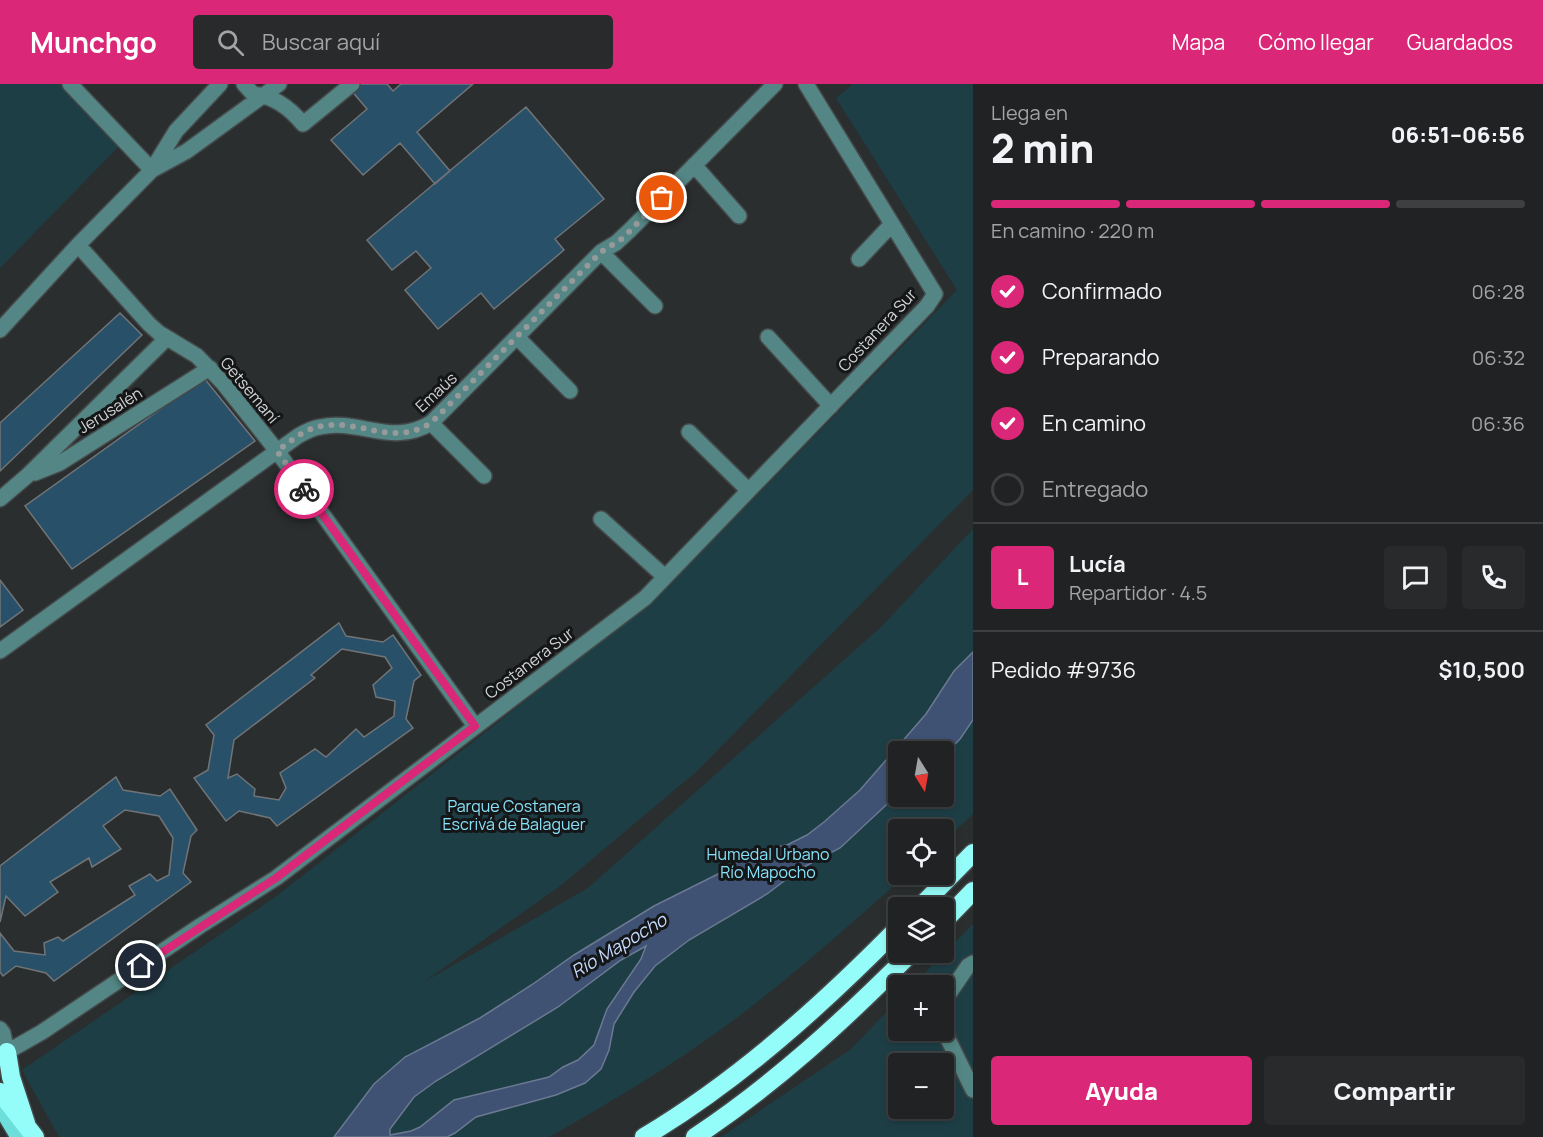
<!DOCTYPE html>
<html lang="es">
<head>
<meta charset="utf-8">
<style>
	body { margin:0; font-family:Manrope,sans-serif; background:#282a2b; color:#f1f3f6; height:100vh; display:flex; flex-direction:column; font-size:22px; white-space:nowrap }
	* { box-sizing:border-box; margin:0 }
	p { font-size:20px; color:#a2a4a6 }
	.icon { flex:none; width:33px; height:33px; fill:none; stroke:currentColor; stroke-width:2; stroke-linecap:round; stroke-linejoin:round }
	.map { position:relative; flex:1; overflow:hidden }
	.drawer { display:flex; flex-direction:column; background:#202223; width:570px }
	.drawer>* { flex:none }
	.needle { width:39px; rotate:169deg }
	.tools { position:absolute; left:888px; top:657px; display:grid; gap:12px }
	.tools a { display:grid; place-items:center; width:66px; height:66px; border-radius:6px; background:#202223; box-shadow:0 3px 9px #0003,0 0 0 2px #3d3f41; font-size:30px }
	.pin { position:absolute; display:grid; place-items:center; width:51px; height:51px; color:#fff; margin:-26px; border:3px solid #fff; border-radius:50%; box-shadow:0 2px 6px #0007 }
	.courier { position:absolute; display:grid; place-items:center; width:60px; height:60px; margin:-30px; border:4px solid #db2777; border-radius:50%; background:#fff; color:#222; box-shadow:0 2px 8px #0007 }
	.summary em { font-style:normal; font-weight:800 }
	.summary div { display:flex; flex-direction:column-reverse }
	.summary { display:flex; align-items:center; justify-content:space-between; height:102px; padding:0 18px }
	h1 { font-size:39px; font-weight:800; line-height:45px }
	.bar { display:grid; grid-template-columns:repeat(4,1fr); gap:9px 6px; align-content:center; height:72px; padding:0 18px }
	.bar i { height:8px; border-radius:4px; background:#3d3f41 }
	.bar .on { background:#db2777 }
	.bar p { grid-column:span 4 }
	.line { display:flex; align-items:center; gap:15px; padding:0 18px; border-top:2px solid #3d3f41 }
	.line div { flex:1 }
	.round { display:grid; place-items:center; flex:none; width:63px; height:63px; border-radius:6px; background:#282a2b }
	ol { padding:0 18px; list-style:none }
	li { display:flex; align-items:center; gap:18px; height:66px }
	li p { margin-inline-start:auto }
	li .icon { padding:6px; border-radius:50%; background:#db2777; color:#fff; stroke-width:4 }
	li:last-child { color:#a2a4a6 }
	li i { width:33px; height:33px; border:3px solid #3d3f41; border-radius:50% }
	.primary-button { display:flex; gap:12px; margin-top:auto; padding:12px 18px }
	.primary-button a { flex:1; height:69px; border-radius:6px; background:#db2777; color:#fff; font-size:24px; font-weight:800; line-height:69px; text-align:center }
	.primary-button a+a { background:#282a2b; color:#f1f3f6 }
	header { display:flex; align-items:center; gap:36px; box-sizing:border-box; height:84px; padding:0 30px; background:#db2777; color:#fff }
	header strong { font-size:28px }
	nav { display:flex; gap:33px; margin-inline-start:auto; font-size:21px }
	.search { width:420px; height:54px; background:#282a2b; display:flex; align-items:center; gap:15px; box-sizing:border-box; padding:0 21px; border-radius:6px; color:#a2a4a6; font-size:22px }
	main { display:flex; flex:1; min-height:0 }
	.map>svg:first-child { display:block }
	.green { fill:#1e3e46; fill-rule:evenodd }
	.water { fill:#3f5274; stroke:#6b7991; stroke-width:1.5; fill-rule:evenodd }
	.building { fill:#285069; stroke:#717477; stroke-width:1.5; fill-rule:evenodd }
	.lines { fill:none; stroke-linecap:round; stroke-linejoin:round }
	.minor-casing { stroke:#45494a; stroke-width:18 }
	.major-casing { stroke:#45494a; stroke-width:18 }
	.highway-casing { stroke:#45494a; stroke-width:21 }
	.minor { stroke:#538684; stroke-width:15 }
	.major { stroke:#6ededb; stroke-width:15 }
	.highway { stroke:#95fdf9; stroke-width:18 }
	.done { stroke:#979a9b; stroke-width:6; stroke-dasharray:0 10.8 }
	.route { stroke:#db2777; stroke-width:8 }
	.labels { text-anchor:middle; stroke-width:6; stroke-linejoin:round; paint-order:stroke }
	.street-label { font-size:16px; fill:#d2d4d5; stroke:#141617 }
	.park-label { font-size:16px; fill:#87e1f8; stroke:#141617 }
	.water-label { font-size:18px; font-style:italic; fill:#c4d9fd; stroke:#141617 }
</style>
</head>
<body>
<header>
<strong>Munchgo</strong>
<div class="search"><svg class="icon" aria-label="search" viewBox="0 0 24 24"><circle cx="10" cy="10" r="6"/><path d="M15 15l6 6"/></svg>Buscar aquí</div>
<nav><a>Mapa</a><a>Cómo llegar</a><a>Guardados</a></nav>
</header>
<main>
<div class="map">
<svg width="973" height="1053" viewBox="0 0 973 1053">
	<rect width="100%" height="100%" fill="#2a2e2f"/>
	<path class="green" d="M 0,0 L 80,0 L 129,52 L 0,184 Z
		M 853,0 L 973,0 L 973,406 L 697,687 L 559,803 L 422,899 L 588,804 L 882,542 L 973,445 L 973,730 L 944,757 L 944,746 L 898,746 L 898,790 L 906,791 C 845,845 783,901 716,949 C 663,987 606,1021 549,1053 L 59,1053 L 22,986 L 278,811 L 660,511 L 957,206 L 836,14 ZM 898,668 L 944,668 L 944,712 L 898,712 Z
		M 973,840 L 973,1053 L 721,1053 L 851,965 L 898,916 L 898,946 L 944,946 L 944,902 L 913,901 ZM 898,980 L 944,980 L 944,1024 L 898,1024 Z"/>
	<path class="water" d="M 973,568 L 973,636 L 960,655 L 944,671 L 944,668 L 898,668 L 898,710 L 840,764 L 800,785 L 767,810 L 689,856 L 655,882 L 634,908 L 614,940 L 609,966 L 601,985 L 585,999 L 556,1011 L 476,1033 L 455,1049 L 447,1053 L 334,1053 L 374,1000 L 405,973 L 480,934 L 533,900 L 574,871 L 654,822 L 718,790 L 742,775 L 770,764 L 787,761 L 807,751 L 824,738 L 860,706 L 887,675 L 926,630 L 954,587 ZM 646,862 L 641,875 L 607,925 L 594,961 L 578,976 L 563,983 L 549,993 L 454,1016 L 420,1043 L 411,1047 L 390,1051 L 390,1045 L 414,1013 L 436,997 L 558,923 L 621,876 Z"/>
	<path class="building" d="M 356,0 L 387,0 L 393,7 L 401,0 L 473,0 L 417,48 L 450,87 L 435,100 L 400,59 L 363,91 L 331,56 L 367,25 L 350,5 Z
		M 526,23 L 604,115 L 555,155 L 564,166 L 494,225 L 481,209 L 438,245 L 405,206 L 431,184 L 416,167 L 392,186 L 367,156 Z
		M 120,229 L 142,251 L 0,387 L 0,339 Z
		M 204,294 L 255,357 L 72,485 L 25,422 Z
		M 0,496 L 23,526 L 0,543 Z
		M 339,539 L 346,552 L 383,558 L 393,551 L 421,591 L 414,597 L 406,635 L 413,644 L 277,742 L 270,734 L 239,727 L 226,737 L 194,694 L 208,686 L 214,651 L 206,641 ZM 342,565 L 385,573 L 392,584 L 373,601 L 376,613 L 395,617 L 394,632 L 364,653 L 356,645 L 326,673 L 315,665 L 280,689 L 286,704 L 279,716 L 254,712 L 255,705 L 237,690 L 228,694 L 234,656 L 315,594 L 311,591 Z
		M 116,693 L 123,706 L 160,712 L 170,705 L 197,746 L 191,752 L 183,789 L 191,798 L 54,897 L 46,889 L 16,882 L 3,892 L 0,888 L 0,849 L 14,867 L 45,871 L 44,859 L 58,853 L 63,857 L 135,811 L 129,802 L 150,790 L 157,797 L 169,791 L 173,754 L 159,732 L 125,726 L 103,742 L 121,765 L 92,783 L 89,774 L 50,798 L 58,808 L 25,832 L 6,812 L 0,838 L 0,782 Z"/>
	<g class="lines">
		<g class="minor-casing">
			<path id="minor" d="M 70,0 L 152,86
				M 244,0 L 253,10 C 273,12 290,24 303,40 L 352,0
				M 694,81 L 739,132
				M 152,86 L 187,67 L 279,0
				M 78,161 L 149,240 L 159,249 L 197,272 L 223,299 L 277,367 L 475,642
				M 601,168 L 655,222
				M 859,175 L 892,140
				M 0,246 L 78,161 L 152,86 L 176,47 L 220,0
				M 517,253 L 570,307
				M 768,253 L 831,322
				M 431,339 L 484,392
				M 689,348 L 748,406
				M 35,389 L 60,379 L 210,284
				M 0,415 L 27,392 L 167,254
				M 601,435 L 665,493
				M 0,567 L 298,352 C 305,348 312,344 320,343 C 359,334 391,363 431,339 L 601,168 L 616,159 L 630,146 L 775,0
				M 973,879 L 968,882 L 944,917 L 948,955 L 973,1006
				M 0,945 L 3,949 L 7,968
				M 0,972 L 42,948 L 200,842 L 276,794 L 645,514 L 927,222 L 935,210 L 806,0"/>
		</g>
		<g class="major-casing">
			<path id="major" d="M 0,1023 L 18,1053"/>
		</g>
		<g class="highway-casing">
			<path id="highway" d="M 919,824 L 973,769
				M 944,837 L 973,807
				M 7,968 L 11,993 L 26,1039
				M 0,1008 L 35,1053
				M 644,1053 C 739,996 821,922 898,844
				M 695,1053 C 775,1000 844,936 912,868"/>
		</g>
		<use href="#minor" class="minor"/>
		<use href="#major" class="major"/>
		<use href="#highway" class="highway"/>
	</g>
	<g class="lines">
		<path class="done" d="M 304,405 L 277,367 C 291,357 304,345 322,342 C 361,335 392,363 431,339 L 601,168 L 623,154 L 662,114"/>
		<path class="route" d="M 141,882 L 276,794 L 475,642 L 304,405"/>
	</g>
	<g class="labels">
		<g class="street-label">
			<text transform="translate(877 246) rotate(-47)" y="6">Costanera Sur</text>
			<text transform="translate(250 306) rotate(50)" y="6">Getsemaní</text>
			<text transform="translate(436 308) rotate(-43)" y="6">Emaús</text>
			<text transform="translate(110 326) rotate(-32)" y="6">Jerusalén</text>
			<text transform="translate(529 579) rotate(-37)" y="6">Costanera Sur</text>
		</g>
		<g class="park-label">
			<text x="514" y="728">Parque Costanera<tspan x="514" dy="18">Escrivá de Balaguer</tspan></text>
			<text x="768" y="776">Humedal Urbano<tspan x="768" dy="18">Río Mapocho</tspan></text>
		</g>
		<g class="water-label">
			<text transform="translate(619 862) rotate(-31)" y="6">Río Mapocho</text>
		</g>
	</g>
</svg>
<div class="tools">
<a><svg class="needle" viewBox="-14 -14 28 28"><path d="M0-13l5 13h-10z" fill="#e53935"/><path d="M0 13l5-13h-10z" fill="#a2a4a6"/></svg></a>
<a><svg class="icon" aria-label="locate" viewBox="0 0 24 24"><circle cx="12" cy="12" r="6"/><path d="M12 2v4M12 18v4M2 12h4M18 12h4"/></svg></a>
<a><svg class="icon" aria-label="layers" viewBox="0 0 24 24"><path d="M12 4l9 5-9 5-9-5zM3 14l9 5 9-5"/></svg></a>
<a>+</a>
<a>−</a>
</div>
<div class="pin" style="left:662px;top:114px;background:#ea580c"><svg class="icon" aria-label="bag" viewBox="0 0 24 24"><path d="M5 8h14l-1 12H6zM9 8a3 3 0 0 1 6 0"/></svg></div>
<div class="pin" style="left:141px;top:882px;background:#1f2937"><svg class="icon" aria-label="home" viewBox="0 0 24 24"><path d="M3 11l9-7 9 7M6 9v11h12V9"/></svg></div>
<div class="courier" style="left:304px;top:405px"><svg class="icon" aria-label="bike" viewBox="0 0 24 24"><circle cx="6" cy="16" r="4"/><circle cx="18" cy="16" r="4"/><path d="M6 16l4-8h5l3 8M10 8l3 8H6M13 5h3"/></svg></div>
</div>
<section class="drawer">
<div class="summary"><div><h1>2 min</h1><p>Llega en</p></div><em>06:51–06:56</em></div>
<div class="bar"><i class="on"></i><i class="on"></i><i class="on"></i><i></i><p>En camino · 220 m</p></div>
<ol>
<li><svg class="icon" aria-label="check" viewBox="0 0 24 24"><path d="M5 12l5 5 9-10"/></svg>Confirmado<p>06:28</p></li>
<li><svg class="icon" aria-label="check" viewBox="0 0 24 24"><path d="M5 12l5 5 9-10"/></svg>Preparando<p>06:32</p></li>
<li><svg class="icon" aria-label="check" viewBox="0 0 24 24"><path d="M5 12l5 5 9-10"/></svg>En camino<p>06:36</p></li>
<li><i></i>Entregado</li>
</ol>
<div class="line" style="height:108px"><b class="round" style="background:#db2777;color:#fff">L</b><div><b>Lucía</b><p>Repartidor · 4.5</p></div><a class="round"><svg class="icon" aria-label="chat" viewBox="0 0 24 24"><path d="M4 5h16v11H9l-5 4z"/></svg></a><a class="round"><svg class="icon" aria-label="phone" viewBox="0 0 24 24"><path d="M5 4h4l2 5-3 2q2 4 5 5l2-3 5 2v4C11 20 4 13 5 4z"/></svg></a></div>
<div class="line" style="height:78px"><div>Pedido #9736</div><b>$10,500</b></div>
<div class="primary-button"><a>Ayuda</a><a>Compartir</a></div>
</section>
</main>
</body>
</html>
